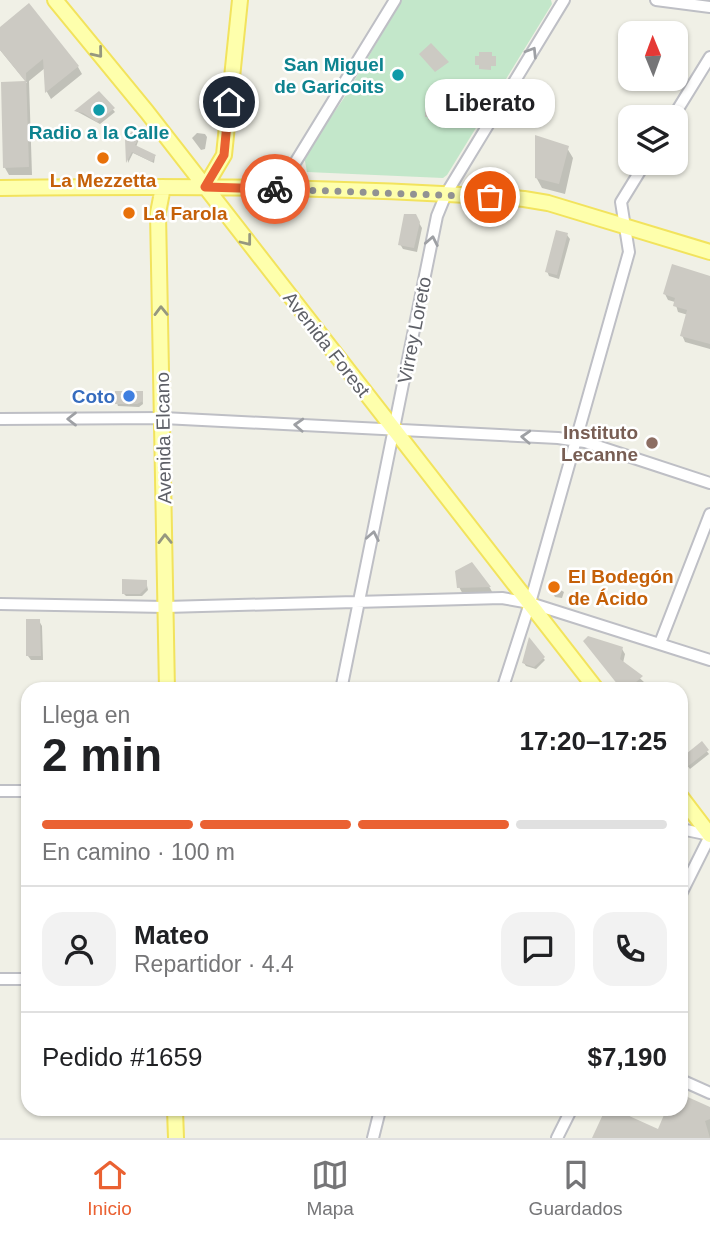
<!DOCTYPE html>
<html lang="es">
<head>
<meta charset="utf-8">
<style>
	body { margin:0; font-family:Arial,sans-serif; background:#f2f2f2; color:#202124; height:100vh; display:flex; flex-direction:column; font-size:26px; white-space:nowrap }
	* { box-sizing:border-box; margin:0 }
	p { font-size:23px; color:#757577 }
	.icon { flex:none; width:38px; height:38px; fill:none; stroke:currentColor; stroke-width:2; stroke-linecap:round; stroke-linejoin:round }
	.map { position:relative; flex:1; overflow:hidden }
	.sheet { position:absolute; left:21px; top:682px; width:667px; height:434px; display:flex; flex-direction:column; background:#fff; border-radius:21px; box-shadow:0 2px 5px #0004 }
	.sheet>* { flex:none }
	.needle { width:46px; rotate:359deg }
	.controls { position:absolute; left:618px; top:21px; display:grid; gap:14px }
	.controls a { display:grid; place-items:center; width:70px; height:70px; border-radius:14px; background:#fff; box-shadow:0 2px 5px #0004; font-size:35px }
	.pin { position:absolute; display:grid; place-items:center; width:60px; height:60px; color:#fff; margin:-30px; border:4px solid #fff; border-radius:50%; box-shadow:0 2px 7px #0007 }
	.courier { position:absolute; display:grid; place-items:center; width:70px; height:70px; margin:-35px; border:5px solid #ea6132; border-radius:50%; background:#fff; color:#222; box-shadow:0 2px 9px #0007 }
	.bubble { position:absolute; height:49px; border-radius:21px; background:#fff; box-shadow:0 2px 5px #0004; font-size:23px; font-weight:600; line-height:49px; text-align:center }
	.headline em { font-style:normal; font-weight:600 }
	.headline div { display:flex; flex-direction:column-reverse }
	.headline { display:flex; align-items:center; justify-content:space-between; height:119px; padding:0 21px }
	h1 { font-size:46px; font-weight:600; line-height:52px }
	.bar { display:grid; grid-template-columns:repeat(4,1fr); gap:10px 7px; align-content:center; height:84px; padding:0 21px }
	.bar i { height:9px; border-radius:5px; background:#e0e0e0 }
	.bar .on { background:#ea6132 }
	.bar p { grid-column:span 4 }
	.line { display:flex; align-items:center; gap:18px; padding:0 21px; border-top:2px solid #e0e0e0 }
	.line div { flex:1 }
	.round { display:grid; place-items:center; flex:none; width:74px; height:74px; border-radius:21px; background:#f2f2f2 }
	.menu { display:flex; justify-content:space-around; align-items:center; height:98px; border-top:2px solid #e0e0e0; background:#fff; font-size:19px; color:#757577 }
	.menu a { display:grid; justify-items:center; gap:4px }
	.menu .on { color:#ea6132 }
	.map>svg:first-child { display:block }
	.green { fill:#c3e7ca }
	.shadow { fill:#0003 }
	.building { fill:#cccac3 }
	.lines { fill:none; stroke-linecap:round; stroke-linejoin:round }
	.minor-casing { stroke:#bebfc5; stroke-width:14 }
	.major-casing { stroke:#f2e35d; stroke-width:18 }
	.minor { stroke:#fff; stroke-width:10 }
	.major { stroke:#feffac; stroke-width:14 }
	.oneway { stroke:#9ea0a4 }
	.oneway2 { stroke:#96987f }
	.done { stroke:#919293; stroke-width:7; stroke-dasharray:0 12.6 }
	.route { stroke:#ea6132; stroke-width:9 }
	.culture-dot { fill:#0f9aa8; stroke:#fff; stroke-width:2.5 }
	.food-dot { fill:#e8710a; stroke:#fff; stroke-width:2.5 }
	.shop-dot { fill:#3f7fe0; stroke:#fff; stroke-width:2.5 }
	.education-dot { fill:#8d6e63; stroke:#fff; stroke-width:2.5 }
	.labels { text-anchor:middle; stroke-width:5; stroke-linejoin:round; paint-order:stroke }
	.culture-label { font-size:19px; font-weight:bold; fill:#0d838f; stroke:#fff; text-anchor:end }
	.food-label { font-size:19px; font-weight:bold; fill:#c56008; stroke:#fff; text-anchor:start }
	.street-label { font-size:19px; fill:#5e6067; stroke:#fff }
	.shop-label { font-size:19px; font-weight:bold; fill:#366cbe; stroke:#fff; text-anchor:end }
	.education-label { font-size:19px; font-weight:bold; fill:#785e54; stroke:#fff; text-anchor:end }
</style>
</head>
<body>
<div class="map">
<svg width="710" height="1138" viewBox="0 0 710 1138">
	<rect width="100%" height="100%" fill="#f0f0e6"/>
	<path class="green" d="M 402,0 L 551,0 L 552,4 L 447,175 L 443,178 L 307,172 L 304,156 L 344,98 Z"/>
	<path class="shadow" d="M 0,29 L 78,67 L 82,74 L 51,99 L 47,92 L 45,68 L 29,81 L 32,175 L 9,175 L 5,168 L 2,84 L 27,83 L 0,50 Z
		M 99,93 L 115,112 L 100,124 L 76,111 Z
		M 134,131 L 139,139 L 136,147 L 155,156 L 154,163 L 133,153 L 128,163 L 127,139 Z
		M 197,133 L 205,134 L 207,137 L 205,149 L 201,150 L 192,138 Z
		M 567,148 L 573,158 L 565,194 L 542,188 L 536,177 Z
		M 415,216 L 422,228 L 417,252 L 403,249 L 400,244 Z
		M 567,235 L 570,239 L 559,279 L 549,276 L 547,271 Z
		M 710,278 L 710,349 L 685,342 L 682,335 L 688,315 L 678,312 L 675,302 L 668,300 L 665,294 Z
		M 142,393 L 143,404 L 139,407 L 118,406 L 117,403 Z
		M 471,564 L 490,588 L 495,597 L 465,598 L 459,587 Z
		M 551,579 L 557,581 L 557,588 L 564,592 L 562,598 L 555,597 L 548,585 Z
		M 146,581 L 148,590 L 142,596 L 126,596 L 124,594 Z
		M 39,621 L 42,626 L 43,660 L 31,660 L 28,656 Z
		M 588,646 L 622,649 L 625,654 L 623,663 L 644,682 L 635,690 L 623,690 Z
		M 543,658 L 545,660 L 536,669 L 526,666 L 524,663 Z
		M 701,744 L 709,754 L 690,769 L 682,759 Z
		M 681,846 L 688,860 L 681,876 Z
		M 681,1096 L 710,1109 L 710,1138 L 599,1138 L 596,1134 L 607,1110 L 632,1110 L 629,1118 L 658,1131 L 666,1114 L 657,1110 L 681,1110 Z"/>
	<path class="building" d="M 29,3 L 79,66 L 45,93 L 43,59 L 26,73 L 29,167 L 3,168 L 1,82 L 25,81 L 0,50 L 0,27 Z
		M 431,43 L 449,62 L 435,72 L 419,54 Z
		M 479,52 L 492,52 L 492,56 L 496,56 L 496,66 L 491,66 L 491,70 L 479,69 L 479,65 L 475,65 L 475,56 L 479,56 Z
		M 99,91 L 115,108 L 97,122 L 83,113 L 74,111 Z
		M 429,102 L 439,102 L 439,105 L 444,105 L 443,117 L 440,117 L 440,121 L 428,120 L 428,117 L 425,117 L 425,105 L 429,105 Z
		M 134,129 L 140,136 L 135,145 L 156,155 L 152,162 L 132,152 L 126,163 L 125,139 Z
		M 535,135 L 569,146 L 559,184 L 535,178 Z
		M 404,214 L 416,214 L 420,222 L 414,248 L 398,245 Z
		M 556,230 L 568,233 L 557,275 L 545,272 Z
		M 672,264 L 710,276 L 710,344 L 680,336 L 687,310 L 673,306 L 675,298 L 663,294 Z
		M 115,391 L 143,391 L 143,401 L 137,404 L 115,404 Z
		M 472,562 L 491,587 L 457,588 L 455,571 Z
		M 122,579 L 147,580 L 147,587 L 140,594 L 122,594 Z
		M 26,619 L 40,619 L 41,656 L 26,656 Z
		M 588,636 L 623,647 L 620,659 L 643,676 L 627,690 L 622,690 L 583,641 Z
		M 529,637 L 545,657 L 534,667 L 522,663 Z
		M 702,741 L 709,750 L 687,767 L 681,758 Z
		M 681,1094 L 710,1107 L 710,1119 L 705,1121 L 710,1138 L 592,1138 L 605,1110 L 630,1110 L 627,1115 L 658,1129 L 666,1110 L 681,1110 Z"/>
	<g class="lines">
		<g class="minor-casing">
			<path id="minor" d="M 656,0 L 710,7
				M 673,117 L 710,57
				M 279,189 L 395,0
				M 0,419 L 163,418 L 558,438 L 585,442 L 710,483
				M 0,604 L 166,607 L 502,598 L 530,603 L 710,660
				M 660,643 L 710,514
				M 341,690 L 437,216 L 446,194 L 564,0
				M 502,690 L 530,603 L 629,252 L 621,202 L 645,163
				M 0,791 L 28,791
				M 681,829 L 710,835
				M 681,894 L 710,836
				M 0,979 L 28,979
				M 681,1080 L 710,1093
				M 373,1138 L 380,1110
				M 557,1138 L 571,1110"/>
		</g>
		<g class="major-casing">
			<path id="major" d="M 55,0 L 147,112 L 597,690
				M 163,187 L 158,213 L 167,690
				M 205,187 L 224,155 L 240,0
				M 0,188 C 175,186 350,186 524,199 L 548,203 L 710,252
				M 681,797 L 710,835
				M 175,1110 L 176,1138"/>
		</g>
		<use href="#minor" class="minor"/>
		<use href="#major" class="major"/>
	</g>
	<defs><path id="oneway-chevron" d="M-2-3.5L2.5 0L-2 3.5" fill="none" stroke-width="1.6" stroke-linecap="round" stroke-linejoin="round" transform="scale(1.75)"/></defs>
	<g class="oneway">
		<use href="#oneway-chevron" transform="translate(532 52) rotate(-58)"/>
		<use href="#oneway-chevron" transform="translate(432 241) rotate(-79)"/>
		<use href="#oneway-chevron" transform="translate(72 419) rotate(180)"/>
		<use href="#oneway-chevron" transform="translate(299 425) rotate(-177)"/>
		<use href="#oneway-chevron" transform="translate(526 437) rotate(-177)"/>
		<use href="#oneway-chevron" transform="translate(373 536) rotate(-79)"/>
	</g>
	<g class="oneway2">
		<use href="#oneway-chevron" transform="translate(98 53) rotate(51)"/>
		<use href="#oneway-chevron" transform="translate(247 241) rotate(52)"/>
		<use href="#oneway-chevron" transform="translate(161 311) rotate(-91)"/>
		<use href="#oneway-chevron" transform="translate(165 539) rotate(-91)"/>
	</g>
	<g class="lines">
		<path class="done" d="M 275,189 L 490,197"/>
		<path class="route" d="M 229,102 L 224,155 L 205,187 L 275,189"/>
	</g>
	<g class="culture-dot">
		<circle cx="398" cy="75" r="7"/>
		<circle cx="99" cy="110" r="7"/>
	</g>
	<g class="food-dot">
		<circle cx="103" cy="158" r="7"/>
		<circle cx="129" cy="213" r="7"/>
		<circle cx="554" cy="587" r="7"/>
	</g>
	<circle class="shop-dot" cx="129" cy="396" r="7"/>
	<circle class="education-dot" cx="652" cy="443" r="7"/>
	<g class="labels">
		<g class="culture-label">
			<text x="384" y="71">San Miguel<tspan x="384" dy="22">de Garicoits</tspan></text>
			<text x="99" y="139" text-anchor="middle">Radio a la Calle</text>
		</g>
		<g class="food-label">
			<text x="103" y="187" text-anchor="middle">La Mezzetta</text>
			<text x="143" y="220">La Farola</text>
			<text x="568" y="583">El Bodegón<tspan x="568" dy="22">de Ácido</tspan></text>
		</g>
		<g class="street-label">
			<text transform="translate(414 330) rotate(-79)" y="7">Virrey Loreto</text>
			<text transform="translate(327 344) rotate(52)" y="7">Avenida Forest</text>
			<text transform="translate(163 438) rotate(-91)" y="7">Avenida Elcano</text>
		</g>
		<g class="shop-label">
			<text x="115" y="403">Coto</text>
		</g>
		<g class="education-label">
			<text x="638" y="439">Instituto<tspan x="638" dy="22">Lecanne</tspan></text>
		</g>
	</g>
</svg>
<div class="controls">
<a><svg class="needle" viewBox="-14 -14 28 28"><path d="M0-13l5 13h-10z" fill="#e53935"/><path d="M0 13l5-13h-10z" fill="#757577"/></svg></a>
<a><svg class="icon" aria-label="layers" viewBox="0 0 24 24"><path d="M12 4l9 5-9 5-9-5zM3 14l9 5 9-5"/></svg></a>
</div>
<div class="pin" style="left:490px;top:197px;background:#ea580c"><svg class="icon" aria-label="bag" viewBox="0 0 24 24"><path d="M5 8h14l-1 12H6zM9 8a3 3 0 0 1 6 0"/></svg></div>
<div class="pin" style="left:229px;top:102px;background:#1f2937"><svg class="icon" aria-label="home" viewBox="0 0 24 24"><path d="M3 11l9-7 9 7M6 9v11h12V9"/></svg></div>
<div class="courier" style="left:275px;top:189px"><svg class="icon" aria-label="bike" viewBox="0 0 24 24"><circle cx="6" cy="16" r="4"/><circle cx="18" cy="16" r="4"/><path d="M6 16l4-8h5l3 8M10 8l3 8H6M13 5h3"/></svg></div>
<div class="bubble" style="left:425px;top:79px;width:130px">Liberato</div>
<section class="sheet">
<div class="headline"><div><h1>2 min</h1><p>Llega en</p></div><em>17:20–17:25</em></div>
<div class="bar"><i class="on"></i><i class="on"></i><i class="on"></i><i></i><p>En camino · 100 m</p></div>
<div class="line" style="height:126px"><a class="round"><svg class="icon" aria-label="person" viewBox="0 0 24 24"><circle cx="12" cy="8" r="4"/><path d="M4 21q1-7 8-7t8 7"/></svg></a><div><b>Mateo</b><p>Repartidor · 4.4</p></div><a class="round"><svg class="icon" aria-label="chat" viewBox="0 0 24 24"><path d="M4 5h16v11H9l-5 4z"/></svg></a><a class="round"><svg class="icon" aria-label="phone" viewBox="0 0 24 24"><path d="M5 4h4l2 5-3 2q2 4 5 5l2-3 5 2v4C11 20 4 13 5 4z"/></svg></a></div>
<div class="line" style="height:91px"><div>Pedido #1659</div><b>$7,190</b></div>
</section>
</div>
<nav class="menu">
<a class="on"><svg class="icon" aria-label="home" viewBox="0 0 24 24"><path d="M3 11l9-7 9 7M6 9v11h12V9"/></svg>Inicio</a>
<a><svg class="icon" aria-label="map" viewBox="0 0 24 24"><path d="M3 6l6-2 6 2 6-2v14l-6 2-6-2-6 2zM9 4v14M15 6v14"/></svg>Mapa</a>
<a><svg class="icon" aria-label="saved" viewBox="0 0 24 24"><path d="M7 4h10v16l-5-4-5 4z"/></svg>Guardados</a>
</nav>
</body>
</html>
